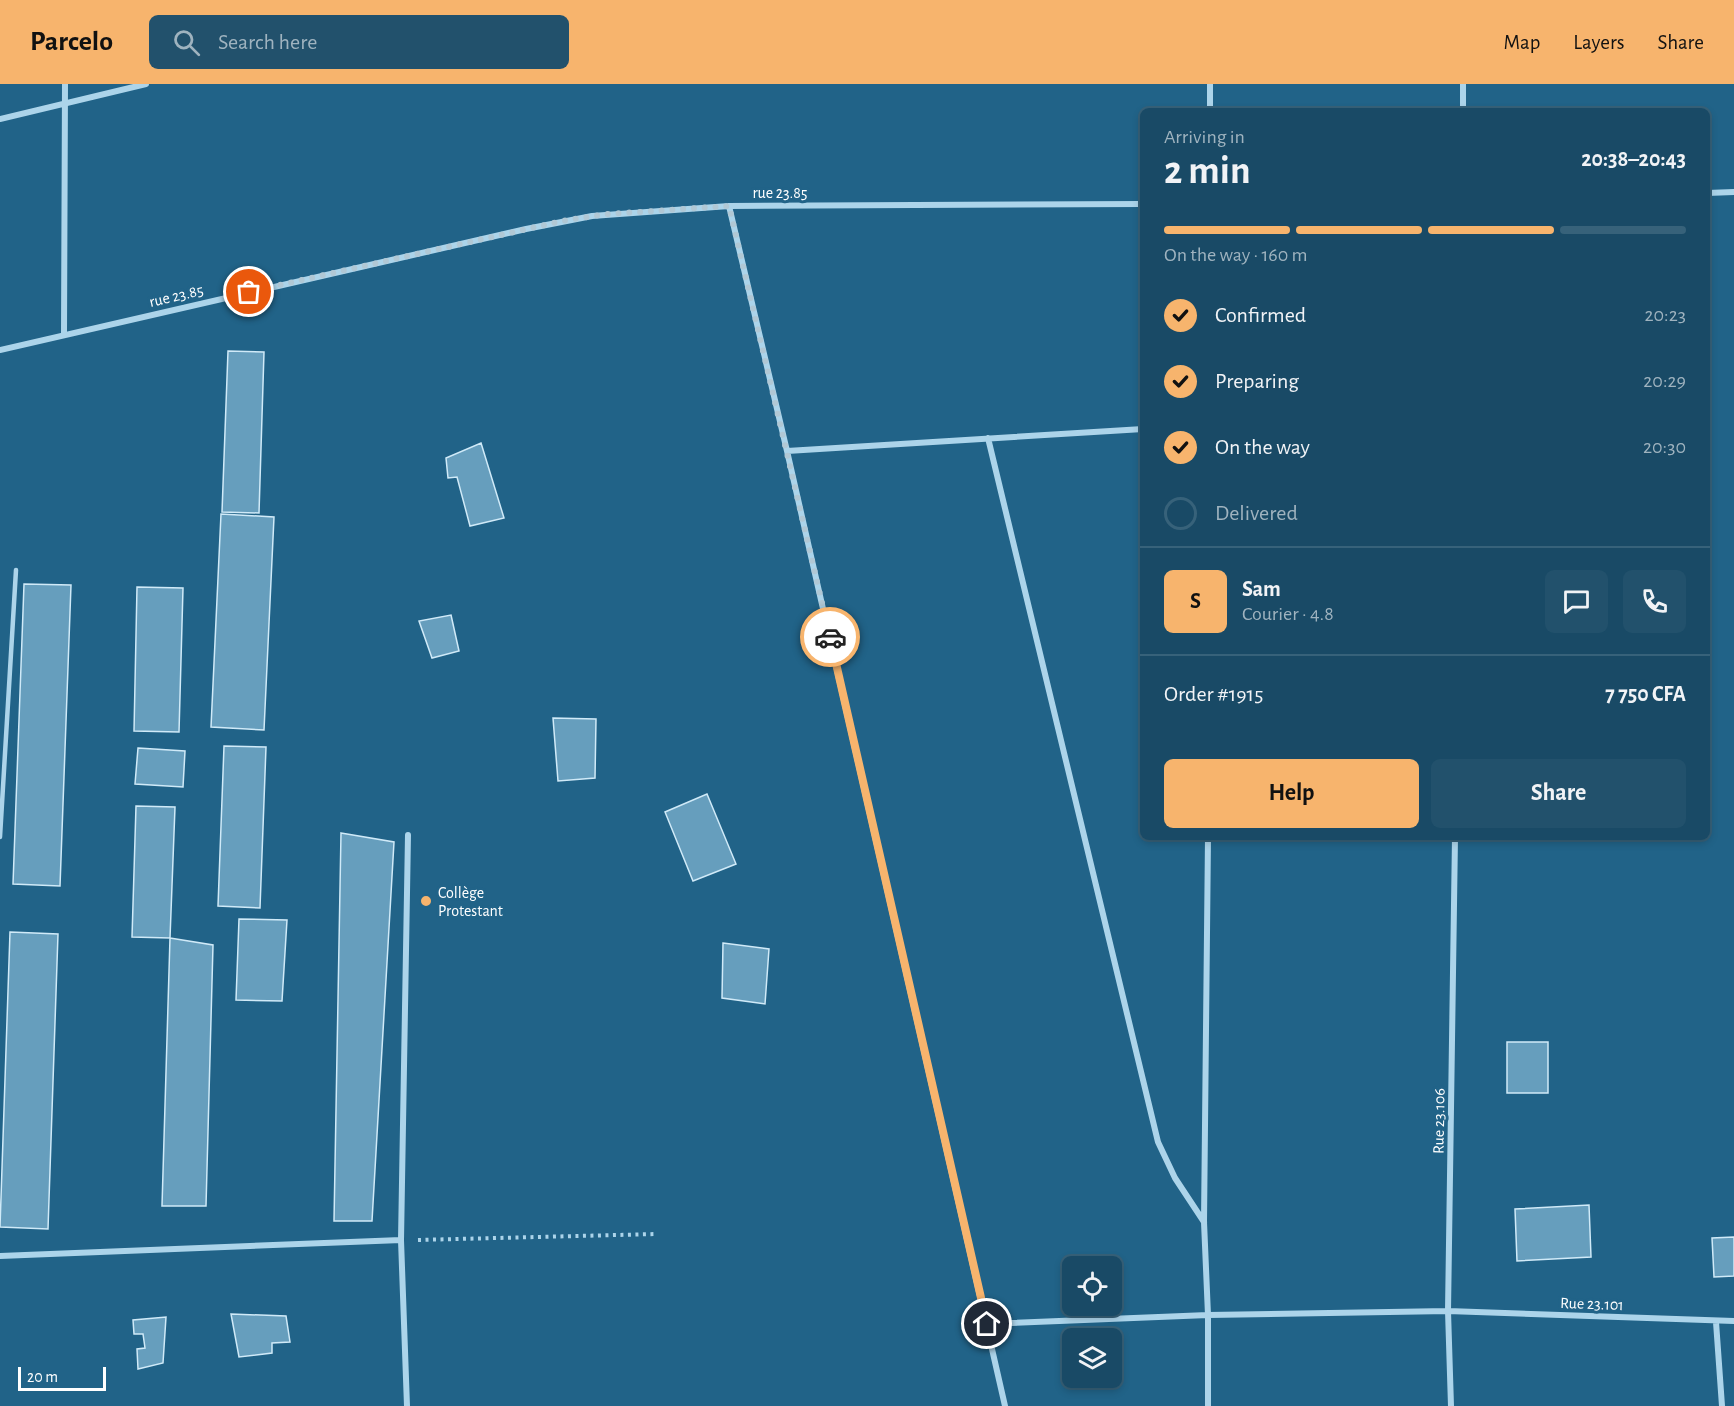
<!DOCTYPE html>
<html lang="en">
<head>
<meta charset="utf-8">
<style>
	body { margin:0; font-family:"Alegreya Sans",sans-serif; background:#22516c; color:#f1f3f6; height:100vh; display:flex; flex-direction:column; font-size:22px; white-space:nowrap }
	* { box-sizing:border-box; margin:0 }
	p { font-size:20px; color:#9fb3bf }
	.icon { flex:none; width:33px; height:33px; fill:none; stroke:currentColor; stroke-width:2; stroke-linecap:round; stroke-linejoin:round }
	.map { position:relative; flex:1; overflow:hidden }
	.panel { position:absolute; left:1140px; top:24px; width:570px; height:732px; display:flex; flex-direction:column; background:#194a66; border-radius:9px; box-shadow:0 3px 9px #0003,0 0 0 2px #37627a }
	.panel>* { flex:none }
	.tools { position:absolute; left:1062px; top:1172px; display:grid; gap:12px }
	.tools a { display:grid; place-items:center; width:60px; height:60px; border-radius:9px; background:#194a66; box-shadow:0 3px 9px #0003,0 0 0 2px #37627a; font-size:30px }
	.scale { position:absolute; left:18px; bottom:15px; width:88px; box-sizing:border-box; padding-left:6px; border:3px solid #fff; border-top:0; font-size:16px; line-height:21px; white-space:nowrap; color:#fff; -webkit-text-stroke:4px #216388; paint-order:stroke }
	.pin { position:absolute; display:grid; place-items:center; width:51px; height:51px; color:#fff; margin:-26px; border:3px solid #fff; border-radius:50%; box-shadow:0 2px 6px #0007 }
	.courier { position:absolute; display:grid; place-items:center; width:60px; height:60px; margin:-30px; border:4px solid #f7b46d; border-radius:50%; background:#fff; color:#222; box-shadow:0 2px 8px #0007 }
	.headline em { font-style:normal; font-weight:600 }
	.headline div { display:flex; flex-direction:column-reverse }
	.headline { display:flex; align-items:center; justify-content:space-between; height:102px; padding:0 24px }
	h1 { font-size:39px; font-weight:600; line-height:45px }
	.bar { display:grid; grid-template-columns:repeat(4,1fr); gap:9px 6px; align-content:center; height:72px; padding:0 24px }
	.bar i { height:8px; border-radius:4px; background:#37627a }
	.bar .active { background:#f7b46d }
	.bar p { grid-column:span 4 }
	.line { display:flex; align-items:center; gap:15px; padding:0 24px; border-top:2px solid #37627a }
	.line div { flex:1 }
	.round { display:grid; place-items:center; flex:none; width:63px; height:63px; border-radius:9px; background:#22516c }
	ol { padding:0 24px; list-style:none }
	li { display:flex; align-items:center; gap:18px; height:66px }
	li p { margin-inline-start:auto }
	li .icon { padding:6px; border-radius:50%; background:#f7b46d; color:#111; stroke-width:4 }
	li:last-child { color:#9fb3bf }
	li i { width:33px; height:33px; border:3px solid #37627a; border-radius:50% }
	.button { display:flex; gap:12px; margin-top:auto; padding:12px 24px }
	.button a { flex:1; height:69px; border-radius:9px; background:#f7b46d; color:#111; font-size:24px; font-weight:600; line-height:69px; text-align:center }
	.button a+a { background:#22516c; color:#f1f3f6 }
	header { display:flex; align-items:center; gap:36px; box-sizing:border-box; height:84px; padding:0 30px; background:#f7b46d; color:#111 }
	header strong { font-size:28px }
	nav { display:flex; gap:33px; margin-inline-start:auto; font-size:21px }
	.search { width:420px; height:54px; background:#22516c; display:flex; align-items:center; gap:15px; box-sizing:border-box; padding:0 21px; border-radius:9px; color:#9fb3bf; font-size:22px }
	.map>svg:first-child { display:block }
	.building { fill:#669ebd; stroke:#d0eaf8; stroke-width:1.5 }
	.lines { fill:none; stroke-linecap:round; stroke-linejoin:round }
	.path { stroke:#acd4ea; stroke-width:4; stroke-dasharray:3 4.5; stroke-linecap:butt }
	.lane { stroke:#acd4ea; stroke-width:4.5 }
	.street { stroke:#acd4ea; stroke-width:6 }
	.done { stroke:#b1c8d5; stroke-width:6; stroke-dasharray:0 10.8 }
	.route { stroke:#f7b46d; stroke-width:8 }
	.poi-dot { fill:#f7b46d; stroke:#216388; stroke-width:2 }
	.labels { text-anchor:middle; stroke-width:6; stroke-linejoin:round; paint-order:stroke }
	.street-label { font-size:16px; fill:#fff; stroke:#216388 }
	.poi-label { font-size:16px; fill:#fff; stroke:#216388; text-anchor:start }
</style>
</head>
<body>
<header>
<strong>Parcelo</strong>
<div class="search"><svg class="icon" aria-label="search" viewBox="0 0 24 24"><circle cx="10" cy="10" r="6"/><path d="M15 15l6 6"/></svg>Search here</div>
<nav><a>Map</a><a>Layers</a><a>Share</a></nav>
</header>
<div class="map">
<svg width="1734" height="1322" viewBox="0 0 1734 1322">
	<rect width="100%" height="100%" fill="#216388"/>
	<path class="building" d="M 228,267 L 264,268 L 259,429 L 222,428 Z
		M 481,359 L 504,434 L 470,442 L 457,393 L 448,394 L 446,374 Z
		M 221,430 L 274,433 L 264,646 L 211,643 Z
		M 24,500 L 71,501 L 60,802 L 13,800 Z
		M 137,503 L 183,504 L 179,648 L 134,647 Z
		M 451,531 L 459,567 L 432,574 L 419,537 Z
		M 553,634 L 596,635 L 595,694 L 558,697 Z
		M 224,662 L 266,663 L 260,824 L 218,822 Z
		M 138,664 L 185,667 L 183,703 L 135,700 Z
		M 707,710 L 736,780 L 693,797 L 665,728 Z
		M 136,722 L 175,723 L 170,854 L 132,853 Z
		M 341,749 L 394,758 L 372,1137 L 334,1137 Z
		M 239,835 L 287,836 L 282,917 L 236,916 Z
		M 10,848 L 58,850 L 48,1145 L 0,1143 Z
		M 170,854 L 213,861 L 206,1122 L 162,1122 Z
		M 723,859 L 769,865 L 765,920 L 722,914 Z
		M 1507,958 L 1548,958 L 1548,1009 L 1507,1009 Z
		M 1589,1121 L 1591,1173 L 1517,1177 L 1515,1125 Z
		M 1734,1153 L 1734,1192 L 1714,1193 L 1712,1154 Z
		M 231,1230 L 286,1232 L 290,1258 L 272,1259 L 272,1269 L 239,1273 Z
		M 166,1233 L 163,1279 L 138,1285 L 137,1265 L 145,1264 L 143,1250 L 134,1250 L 133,1236 Z"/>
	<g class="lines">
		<path class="path" d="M 418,1156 L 657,1150"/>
		<path class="lane" d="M 0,753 L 16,486"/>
		<path class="street" d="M 1463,0 L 1463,27
			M 1210,27 L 1210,0
			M 0,35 L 146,0
			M 1707,109 L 1734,108
			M 729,122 L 787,367 L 1005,1322
			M 64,251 L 65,0
			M 0,266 L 526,145 L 592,132 L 729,122 L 1143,120
			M 988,354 L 1158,1058 L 1175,1094 L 1204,1138
			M 787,367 L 1143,345
			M 0,1172 L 401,1156
			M 1716,1238 L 1722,1322
			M 987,1240 L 1208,1231 L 1448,1227 L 1734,1237
			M 407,1322 L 401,1156 L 408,751
			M 1208,1322 L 1208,1231 L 1204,1138 L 1208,753
			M 1451,1322 L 1448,1227 L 1455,753"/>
	</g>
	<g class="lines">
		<path class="done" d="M 249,208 L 567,136 L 608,130 L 729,122 L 830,553"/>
		<path class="route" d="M 830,553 L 987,1240"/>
	</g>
	<circle class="poi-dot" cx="426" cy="817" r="6"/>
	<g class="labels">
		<g class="street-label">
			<text x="780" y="114">rue 23.85</text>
			<text transform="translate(176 211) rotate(-13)" y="6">rue 23.85</text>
			<text transform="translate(1438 1037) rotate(-89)" y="6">Rue 23.106</text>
			<text transform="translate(1592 1219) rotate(2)" y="6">Rue 23.101</text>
		</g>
		<g class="poi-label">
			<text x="438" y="814">Collège<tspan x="438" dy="18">Protestant</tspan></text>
		</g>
	</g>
</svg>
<div class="tools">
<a><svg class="icon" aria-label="locate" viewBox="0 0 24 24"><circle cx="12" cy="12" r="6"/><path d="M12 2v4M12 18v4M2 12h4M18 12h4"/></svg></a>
<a><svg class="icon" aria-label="layers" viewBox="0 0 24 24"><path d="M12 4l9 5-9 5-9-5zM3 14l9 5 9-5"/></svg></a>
</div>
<div class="scale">20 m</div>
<div class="pin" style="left:249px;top:208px;background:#ea580c"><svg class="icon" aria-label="bag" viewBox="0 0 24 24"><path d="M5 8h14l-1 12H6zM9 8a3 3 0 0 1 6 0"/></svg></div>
<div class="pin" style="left:987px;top:1240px;background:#1f2937"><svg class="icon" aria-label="home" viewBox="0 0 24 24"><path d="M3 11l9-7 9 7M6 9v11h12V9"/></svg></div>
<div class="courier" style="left:830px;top:553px"><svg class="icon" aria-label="car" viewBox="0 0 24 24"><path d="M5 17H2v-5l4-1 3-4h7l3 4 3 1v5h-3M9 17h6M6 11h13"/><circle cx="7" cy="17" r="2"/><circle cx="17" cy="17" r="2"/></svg></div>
<section class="panel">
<div class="headline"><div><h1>2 min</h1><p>Arriving in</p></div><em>20:38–20:43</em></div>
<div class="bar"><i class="active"></i><i class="active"></i><i class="active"></i><i></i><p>On the way · 160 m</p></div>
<ol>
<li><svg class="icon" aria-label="check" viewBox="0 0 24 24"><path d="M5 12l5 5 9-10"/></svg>Confirmed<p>20:23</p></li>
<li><svg class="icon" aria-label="check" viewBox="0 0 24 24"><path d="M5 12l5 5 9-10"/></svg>Preparing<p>20:29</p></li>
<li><svg class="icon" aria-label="check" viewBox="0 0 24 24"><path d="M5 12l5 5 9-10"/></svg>On the way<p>20:30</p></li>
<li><i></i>Delivered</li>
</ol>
<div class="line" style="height:108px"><b class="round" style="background:#f7b46d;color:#111">S</b><div><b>Sam</b><p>Courier · 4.8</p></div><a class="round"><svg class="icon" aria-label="chat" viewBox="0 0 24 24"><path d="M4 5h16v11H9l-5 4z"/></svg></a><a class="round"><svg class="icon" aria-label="phone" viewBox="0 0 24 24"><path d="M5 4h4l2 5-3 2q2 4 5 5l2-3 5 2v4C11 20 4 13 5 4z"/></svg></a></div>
<div class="line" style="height:78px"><div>Order #1915</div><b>7 750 CFA</b></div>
<div class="button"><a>Help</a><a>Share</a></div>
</section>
</div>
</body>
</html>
